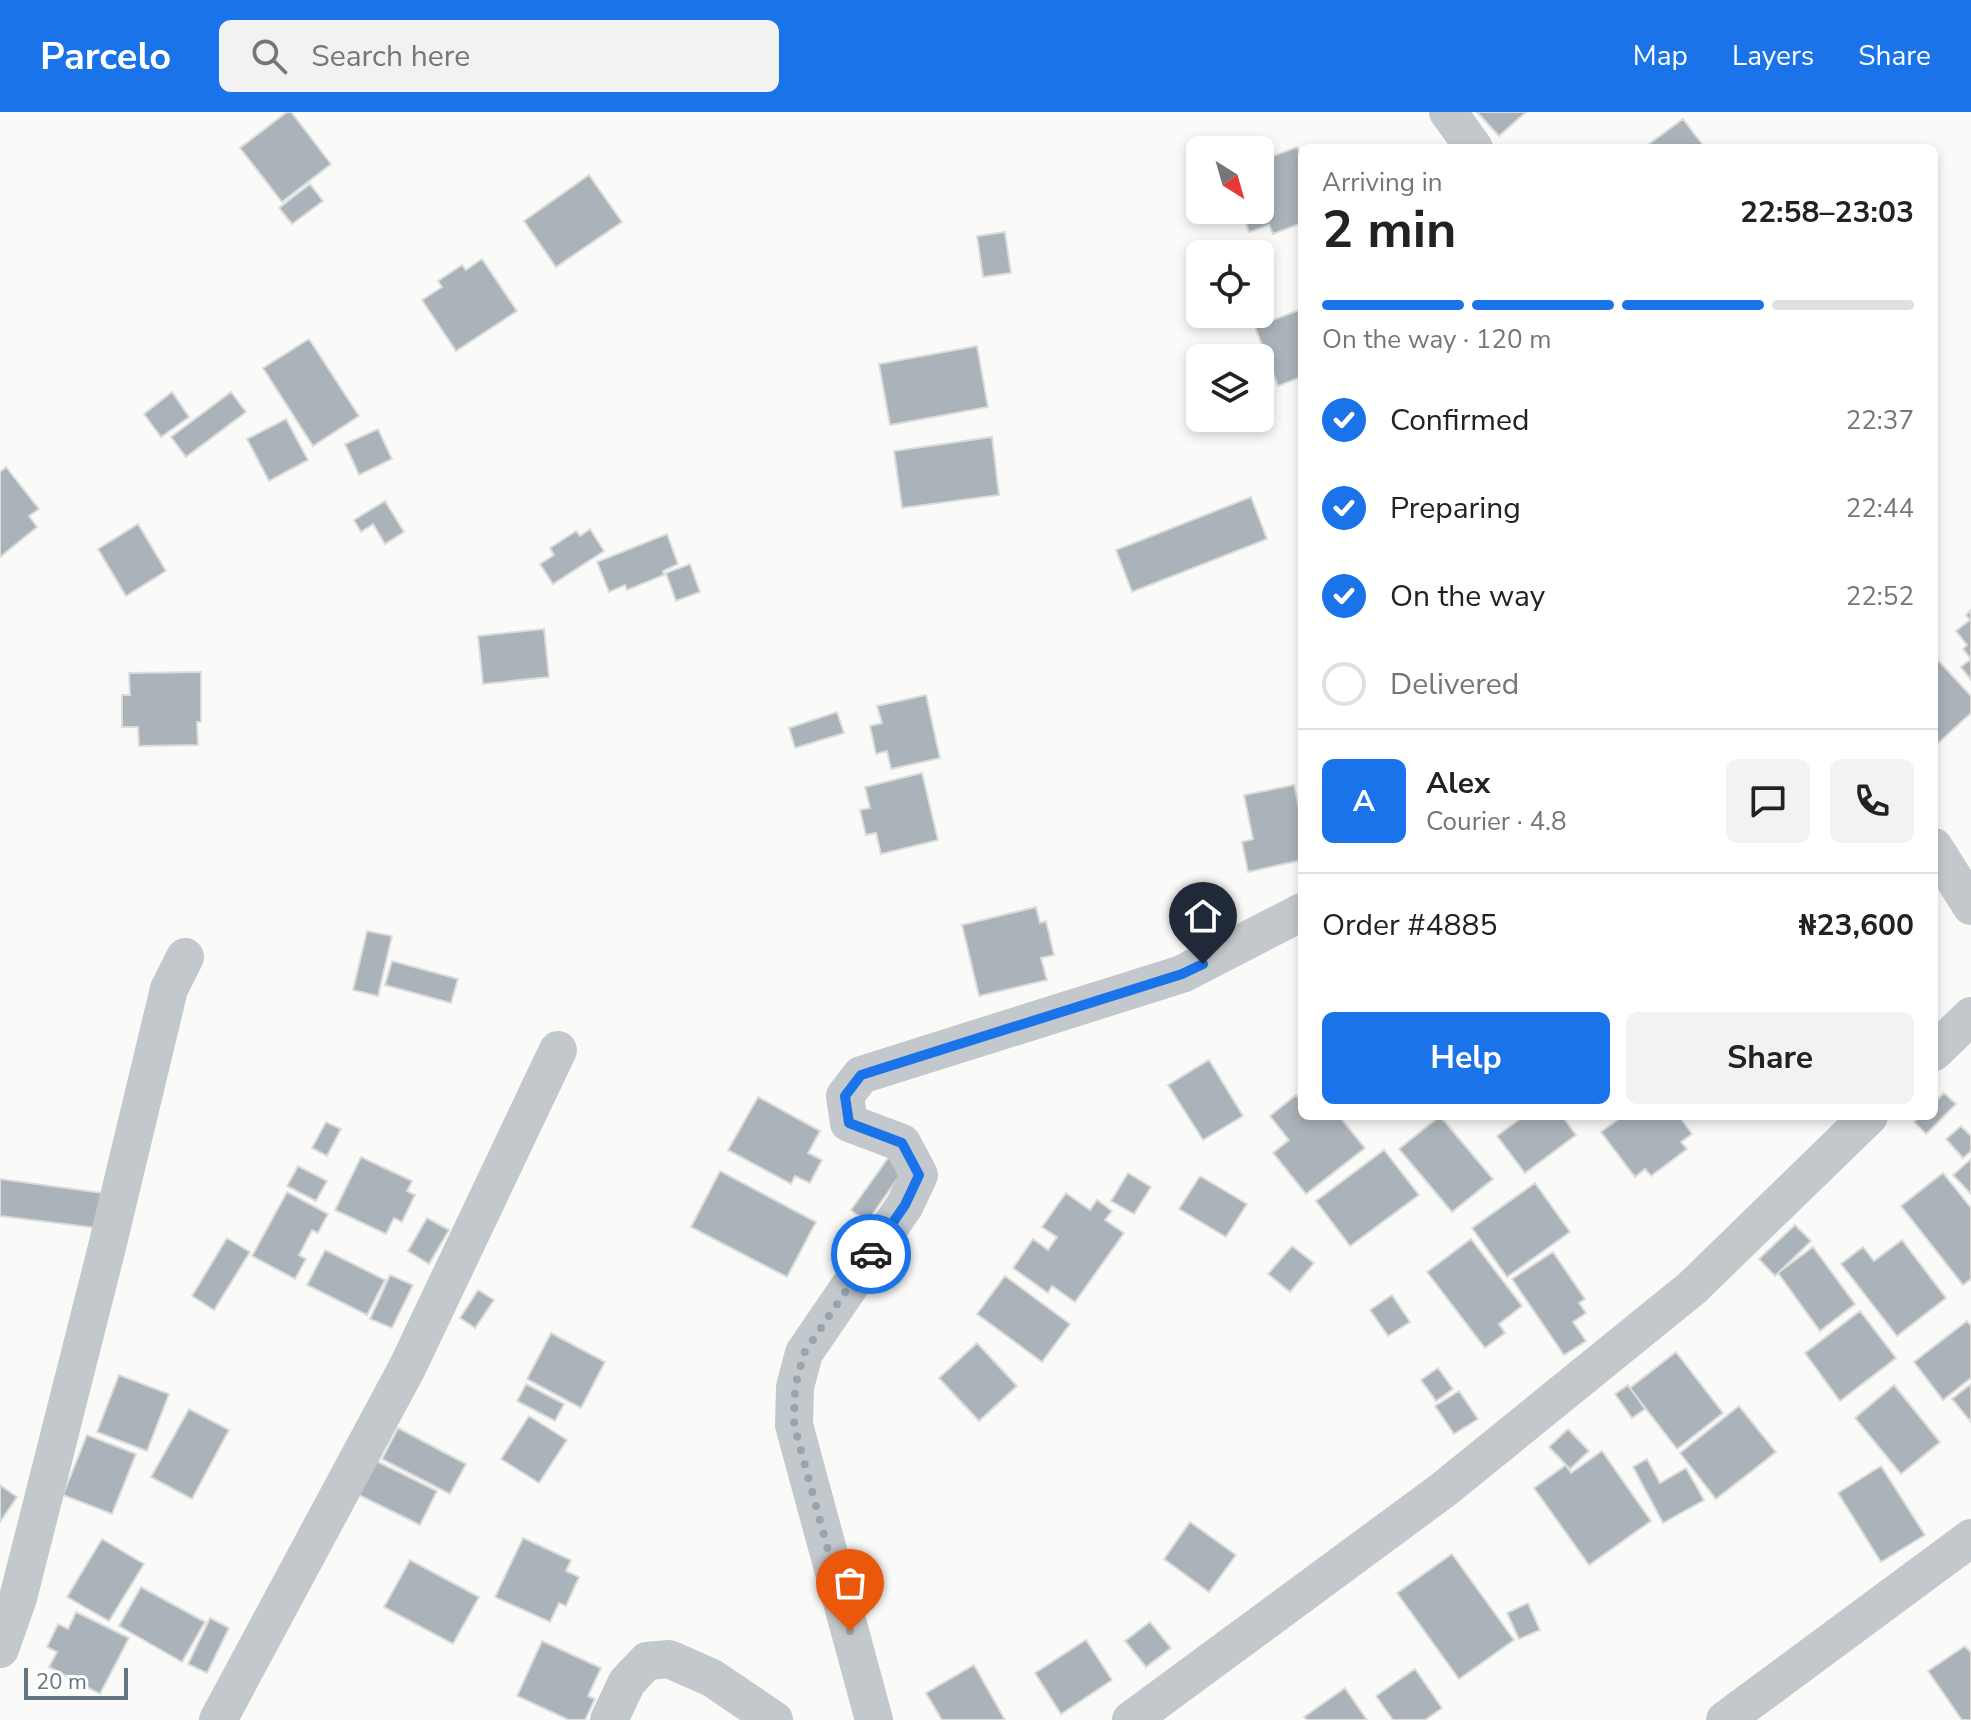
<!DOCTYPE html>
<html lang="en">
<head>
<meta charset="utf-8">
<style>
	body { margin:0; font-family:"Nunito Sans",sans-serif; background:#f2f2f2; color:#222; height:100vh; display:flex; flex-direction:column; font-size:30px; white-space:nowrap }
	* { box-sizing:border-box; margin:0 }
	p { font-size:26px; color:#767676 }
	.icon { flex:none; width:44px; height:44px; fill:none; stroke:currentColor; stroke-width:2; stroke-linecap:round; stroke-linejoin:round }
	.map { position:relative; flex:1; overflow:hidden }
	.panel { position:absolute; left:1298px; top:32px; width:640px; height:976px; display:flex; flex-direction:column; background:#fff; border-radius:12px; box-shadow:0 4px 12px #0003 }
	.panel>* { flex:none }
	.needle { width:52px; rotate:143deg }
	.tools { position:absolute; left:1186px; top:24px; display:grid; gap:16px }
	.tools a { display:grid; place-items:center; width:88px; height:88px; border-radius:12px; background:#fff; box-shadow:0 4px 12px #0003; font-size:40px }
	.scale { position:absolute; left:24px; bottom:20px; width:104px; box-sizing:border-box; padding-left:8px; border:4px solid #657683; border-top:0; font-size:22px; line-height:28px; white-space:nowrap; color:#657683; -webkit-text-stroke:6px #fff; paint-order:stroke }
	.pin { position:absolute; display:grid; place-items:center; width:68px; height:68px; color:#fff; margin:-82px -34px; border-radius:50% 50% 50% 0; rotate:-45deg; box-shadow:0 0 8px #0007 }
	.pin .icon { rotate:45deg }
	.courier { position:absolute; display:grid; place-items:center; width:80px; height:80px; margin:-40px; border:6px solid #1a73e8; border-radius:50%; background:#fff; color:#222; box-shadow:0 2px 10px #0007 }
	.overview em { font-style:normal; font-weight:700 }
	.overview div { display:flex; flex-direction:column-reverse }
	.overview { display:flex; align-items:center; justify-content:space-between; height:136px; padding:0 24px }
	h1 { font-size:52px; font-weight:700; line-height:60px }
	.bar { display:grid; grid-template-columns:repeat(4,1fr); gap:12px 8px; align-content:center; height:96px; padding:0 24px }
	.bar i { height:10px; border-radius:6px; background:#e0e0e0 }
	.bar .active { background:#1a73e8 }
	.bar p { grid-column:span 4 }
	.line { display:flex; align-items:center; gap:20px; padding:0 24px; border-top:2px solid #e0e0e0 }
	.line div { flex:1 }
	.round { display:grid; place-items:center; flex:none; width:84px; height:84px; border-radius:12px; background:#f2f2f2 }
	ol { padding:0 24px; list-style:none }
	li { display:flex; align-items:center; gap:24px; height:88px }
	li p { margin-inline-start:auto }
	li .icon { padding:8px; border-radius:50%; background:#1a73e8; color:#fff; stroke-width:4 }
	li:last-child { color:#767676 }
	li i { width:44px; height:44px; border:4px solid #e0e0e0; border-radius:50% }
	.cta { display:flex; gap:16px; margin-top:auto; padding:16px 24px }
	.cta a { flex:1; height:92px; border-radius:12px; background:#1a73e8; color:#fff; font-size:32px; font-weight:700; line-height:92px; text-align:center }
	.cta a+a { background:#f2f2f2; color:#222 }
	header { display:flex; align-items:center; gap:48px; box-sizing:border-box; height:112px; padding:0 40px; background:#1a73e8; color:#fff }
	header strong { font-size:38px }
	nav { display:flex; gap:44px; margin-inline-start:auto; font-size:28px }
	.search { width:560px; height:72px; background:#f2f2f2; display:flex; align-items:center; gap:20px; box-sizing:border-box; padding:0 28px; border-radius:12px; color:#767676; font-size:30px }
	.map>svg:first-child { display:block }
	.building { fill:#aab3b9; stroke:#dcdcda; stroke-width:2 }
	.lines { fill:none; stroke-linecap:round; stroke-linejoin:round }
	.minor { stroke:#c3c8cc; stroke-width:38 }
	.done { stroke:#99a4ac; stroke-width:8; stroke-dasharray:0 14.4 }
	.route { stroke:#1a73e8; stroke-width:10 }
</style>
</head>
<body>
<header>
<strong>Parcelo</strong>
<div class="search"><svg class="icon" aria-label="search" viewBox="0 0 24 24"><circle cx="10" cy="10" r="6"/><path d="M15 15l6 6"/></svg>Search here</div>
<nav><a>Map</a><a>Layers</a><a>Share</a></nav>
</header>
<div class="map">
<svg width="1971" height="1608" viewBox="0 0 1971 1608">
	<rect width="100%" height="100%" fill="#fafaf8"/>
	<path class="building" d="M 287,0 L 291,0 L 331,52 L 282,90 L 240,36 Z
		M 1477,0 L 1526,0 L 1499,24 Z
		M 1683,7 L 1705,36 L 1645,36 L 1645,35 Z
		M 1297,35 L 1302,44 L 1302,111 L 1273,122 L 1269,113 L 1249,120 L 1241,98 L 1260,98 L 1260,49 Z
		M 589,63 L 622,110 L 556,155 L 524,109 Z
		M 310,72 L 323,89 L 292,112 L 279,96 Z
		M 1005,120 L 1011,161 L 983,165 L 977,124 Z
		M 482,147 L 517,199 L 456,239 L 422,188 L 442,175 L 438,169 L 462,153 L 466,158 Z
		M 1302,197 L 1302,268 L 1301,265 L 1278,274 L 1255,215 Z
		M 309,227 L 359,304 L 313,334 L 263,256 Z
		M 977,234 L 988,295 L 890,313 L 879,252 Z
		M 172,280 L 189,305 L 161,325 L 144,302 Z
		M 231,280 L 246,300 L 186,345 L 171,325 Z
		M 286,307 L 308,348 L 269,369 L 247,327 Z
		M 378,317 L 392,347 L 359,363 L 345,332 Z
		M 992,325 L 999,383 L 902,396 L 894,339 Z
		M 6,355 L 39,397 L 29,404 L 37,415 L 0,445 L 0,360 Z
		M 1251,385 L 1267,427 L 1132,480 L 1116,438 Z
		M 385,389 L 404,420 L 385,432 L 373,412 L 361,420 L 354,408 Z
		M 138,412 L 166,459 L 126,484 L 98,437 Z
		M 590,417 L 604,439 L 553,472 L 540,452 L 554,443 L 550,436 L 576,419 L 580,424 Z
		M 667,422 L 678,452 L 663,459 L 664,463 L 627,478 L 625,473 L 609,480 L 597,450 Z
		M 690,452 L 700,480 L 676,489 L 666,461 Z
		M 1971,498 L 1971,568 L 1961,555 L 1971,547 L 1963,537 L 1967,533 L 1956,519 L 1970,508 L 1966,503 Z
		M 544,517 L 549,565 L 483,572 L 478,524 Z
		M 1934,544 L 1971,584 L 1971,601 L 1934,635 Z
		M 201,560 L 201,610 L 197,610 L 198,633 L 139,634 L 138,615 L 122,615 L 122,583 L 130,583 L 129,561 Z
		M 926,583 L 940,646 L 891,657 L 887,639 L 876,642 L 870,614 L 882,611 L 877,594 Z
		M 837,600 L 844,621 L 795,636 L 789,616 Z
		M 922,661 L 938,728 L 881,742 L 876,721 L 866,723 L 860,698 L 870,696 L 865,675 Z
		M 1294,673 L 1302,710 L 1302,748 L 1248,760 L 1242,730 L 1253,727 L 1244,683 Z
		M 1036,795 L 1040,811 L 1046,809 L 1054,843 L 1041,846 L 1047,868 L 979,884 L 962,813 Z
		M 367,819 L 392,824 L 378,884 L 353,878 Z
		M 392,849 L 458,867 L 451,891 L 385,873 Z
		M 1209,948 L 1243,1004 L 1203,1028 L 1168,973 Z
		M 1944,981 L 1956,992 L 1926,1022 L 1914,1010 L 1920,1004 L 1934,1004 L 1934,991 Z
		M 1296,983 L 1302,990 L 1302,1004 L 1339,1004 L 1365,1036 L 1306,1082 L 1273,1041 L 1289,1028 L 1270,1004 Z
		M 758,985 L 820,1019 L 808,1041 L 822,1048 L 810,1071 L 795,1064 L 791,1072 L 728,1038 Z
		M 1440,1004 L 1493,1067 L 1452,1100 L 1399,1037 Z
		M 1524,1004 L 1562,1004 L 1576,1023 L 1525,1061 L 1497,1024 Z
		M 1623,1004 L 1679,1004 L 1692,1022 L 1681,1030 L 1687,1037 L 1651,1064 L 1645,1057 L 1635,1065 L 1601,1020 Z
		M 326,1010 L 341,1017 L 327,1044 L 312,1036 Z
		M 1961,1014 L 1971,1024 L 1971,1039 L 1963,1046 L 1946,1027 Z
		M 1384,1038 L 1419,1083 L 1350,1134 L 1316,1089 Z
		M 891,1042 L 907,1053 L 867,1110 L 851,1098 Z
		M 361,1045 L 412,1069 L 407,1079 L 415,1083 L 402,1110 L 394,1106 L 386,1122 L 335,1098 Z
		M 1971,1047 L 1971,1082 L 1953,1063 Z
		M 298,1054 L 327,1069 L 316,1089 L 287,1074 Z
		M 720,1059 L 816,1110 L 787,1165 L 691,1115 Z
		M 1128,1061 L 1151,1075 L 1134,1102 L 1111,1089 Z
		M 1943,1061 L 1971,1096 L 1971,1167 L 1963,1173 L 1901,1094 Z
		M 1200,1064 L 1247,1092 L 1226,1125 L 1179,1097 Z
		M 0,1067 L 110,1082 L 105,1117 L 0,1104 Z
		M 1535,1071 L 1570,1120 L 1507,1165 L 1472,1116 Z
		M 287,1080 L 328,1102 L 318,1121 L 312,1118 L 299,1143 L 306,1147 L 295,1167 L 252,1144 Z
		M 1066,1081 L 1090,1098 L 1097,1088 L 1112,1099 L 1105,1108 L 1124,1121 L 1075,1190 L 1052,1174 L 1048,1181 L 1013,1156 L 1033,1127 L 1048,1138 L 1057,1125 L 1042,1115 Z
		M 427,1106 L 449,1118 L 429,1152 L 408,1139 Z
		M 1795,1113 L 1811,1129 L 1775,1164 L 1759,1147 Z
		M 227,1126 L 250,1140 L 214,1198 L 192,1184 Z
		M 1471,1127 L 1522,1194 L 1499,1212 L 1505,1221 L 1485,1236 L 1427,1160 Z
		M 1902,1128 L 1946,1186 L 1897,1224 L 1841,1152 L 1863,1135 L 1874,1149 Z
		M 1292,1134 L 1314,1151 L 1290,1180 L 1268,1162 Z
		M 1813,1135 L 1855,1192 L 1820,1219 L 1778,1161 Z
		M 325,1138 L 385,1168 L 367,1203 L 307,1173 Z
		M 1553,1140 L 1585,1187 L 1579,1191 L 1586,1201 L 1573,1210 L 1586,1229 L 1564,1243 L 1512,1167 Z
		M 390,1163 L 413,1173 L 392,1216 L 370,1207 Z
		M 1005,1164 L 1070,1212 L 1042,1250 L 977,1202 Z
		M 478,1178 L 494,1188 L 475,1216 L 460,1206 Z
		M 1392,1183 L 1410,1210 L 1388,1224 L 1370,1198 Z
		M 1860,1199 L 1896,1246 L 1840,1289 L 1805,1241 Z
		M 1967,1209 L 1971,1214 L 1971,1266 L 1943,1288 L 1914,1250 Z
		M 551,1221 L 605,1250 L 581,1296 L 527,1267 Z
		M 977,1231 L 1017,1274 L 979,1309 L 939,1266 Z
		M 1676,1240 L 1723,1301 L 1677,1337 L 1630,1276 Z
		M 1438,1256 L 1453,1277 L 1436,1289 L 1421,1268 Z
		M 119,1263 L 169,1282 L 147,1339 L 97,1320 Z
		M 526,1272 L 564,1292 L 555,1309 L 517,1289 Z
		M 1971,1272 L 1971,1310 L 1952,1287 Z
		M 1628,1273 L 1645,1297 L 1632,1306 L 1615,1282 Z
		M 1894,1273 L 1940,1330 L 1901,1362 L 1855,1306 Z
		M 1459,1279 L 1478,1307 L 1454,1322 L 1435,1294 Z
		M 1739,1294 L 1776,1340 L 1716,1387 L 1680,1341 Z
		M 189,1297 L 229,1318 L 192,1387 L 151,1365 Z
		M 529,1304 L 567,1328 L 539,1371 L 501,1347 Z
		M 398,1316 L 466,1352 L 450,1382 L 382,1347 Z
		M 1568,1317 L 1589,1339 L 1570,1357 L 1549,1335 Z
		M 87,1323 L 136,1342 L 112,1402 L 63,1383 Z
		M 1602,1339 L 1651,1409 L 1589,1453 L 1534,1376 L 1566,1353 L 1571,1361 Z
		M 370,1346 L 437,1379 L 420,1413 L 353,1380 Z
		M 1647,1347 L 1660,1371 L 1686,1356 L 1704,1388 L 1663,1411 L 1633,1355 Z
		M 1881,1354 L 1925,1423 L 1881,1450 L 1838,1381 Z
		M 0,1373 L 17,1385 L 0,1410 Z
		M 1190,1410 L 1236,1443 L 1209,1480 L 1164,1447 Z
		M 523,1426 L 571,1448 L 566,1459 L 579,1465 L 566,1494 L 559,1491 L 550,1510 L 495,1485 Z
		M 102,1427 L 144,1452 L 109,1509 L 67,1485 Z
		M 1452,1442 L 1514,1528 L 1459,1567 L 1397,1481 Z
		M 410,1448 L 479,1485 L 453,1532 L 384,1495 Z
		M 141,1475 L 205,1510 L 182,1550 L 119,1514 Z
		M 1528,1491 L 1540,1518 L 1519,1527 L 1507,1501 Z
		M 76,1500 L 129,1526 L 100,1582 L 49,1555 L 57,1540 L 47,1535 L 58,1512 L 68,1517 Z
		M 210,1506 L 229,1516 L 207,1561 L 188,1552 Z
		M 1150,1510 L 1171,1536 L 1146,1555 L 1125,1529 Z
		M 1086,1528 L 1112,1568 L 1061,1602 L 1035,1561 Z
		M 542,1529 L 601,1556 L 588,1584 L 595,1587 L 585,1608 L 569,1608 L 517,1584 Z
		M 1965,1534 L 1971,1541 L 1971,1608 L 1962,1608 L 1928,1559 Z
		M 974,1553 L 1005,1608 L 942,1608 L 926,1581 Z
		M 1415,1557 L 1442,1596 L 1425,1608 L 1393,1608 L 1376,1584 Z
		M 1345,1576 L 1367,1608 L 1307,1608 L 1304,1605 Z"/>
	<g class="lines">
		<path class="minor" d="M 1448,0 L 1474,36
			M 1934,735 L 1971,794
			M 1934,940 L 1971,904
			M 0,1537 L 18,1486 L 106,1139 L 169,877 L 185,845
			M 218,1608 L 407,1256 L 558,938
			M 609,1608 L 627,1570 L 647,1549 L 669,1547 L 712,1566 L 774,1608
			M 874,1608 L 794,1313 L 795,1275 L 804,1241 L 905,1093 L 919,1063 L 902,1031 L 849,1011 L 845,984 L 861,963 L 1182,862 L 1302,800
			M 1131,1608 L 1443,1378 L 1692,1176 L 1869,1004
			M 1725,1608 L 1971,1426"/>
	</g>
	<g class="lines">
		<path class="done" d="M 850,1519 L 794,1313 L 795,1275 L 804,1241 L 871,1142"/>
		<path class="route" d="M 871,1142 L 905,1093 L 919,1063 L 902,1031 L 849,1011 L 845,984 L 861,963 L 1182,862 L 1203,852"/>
	</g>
</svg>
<div class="tools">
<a><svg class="needle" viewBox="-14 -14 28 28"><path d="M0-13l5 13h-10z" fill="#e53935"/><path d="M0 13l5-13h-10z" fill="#767676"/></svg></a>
<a><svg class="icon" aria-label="locate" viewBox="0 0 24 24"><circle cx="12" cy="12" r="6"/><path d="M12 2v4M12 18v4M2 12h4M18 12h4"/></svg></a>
<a><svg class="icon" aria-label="layers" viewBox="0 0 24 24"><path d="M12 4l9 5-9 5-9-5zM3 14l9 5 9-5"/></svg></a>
</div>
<div class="scale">20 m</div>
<div class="pin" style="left:850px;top:1519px;background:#ea580c"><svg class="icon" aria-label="bag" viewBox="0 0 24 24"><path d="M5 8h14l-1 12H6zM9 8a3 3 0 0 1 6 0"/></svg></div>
<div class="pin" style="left:1203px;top:852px;background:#1f2937"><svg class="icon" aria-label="home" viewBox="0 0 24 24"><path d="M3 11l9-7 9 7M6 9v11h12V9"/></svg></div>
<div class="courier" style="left:871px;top:1142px"><svg class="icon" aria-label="car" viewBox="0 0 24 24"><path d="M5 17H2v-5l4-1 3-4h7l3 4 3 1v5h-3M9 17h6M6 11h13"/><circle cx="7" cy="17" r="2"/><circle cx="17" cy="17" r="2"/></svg></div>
<section class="panel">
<div class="overview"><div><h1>2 min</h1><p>Arriving in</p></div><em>22:58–23:03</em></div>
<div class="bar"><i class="active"></i><i class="active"></i><i class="active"></i><i></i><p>On the way · 120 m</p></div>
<ol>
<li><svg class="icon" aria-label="check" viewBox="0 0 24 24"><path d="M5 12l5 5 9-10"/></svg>Confirmed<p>22:37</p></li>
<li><svg class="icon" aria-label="check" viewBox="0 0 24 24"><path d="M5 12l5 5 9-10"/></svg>Preparing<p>22:44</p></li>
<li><svg class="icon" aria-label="check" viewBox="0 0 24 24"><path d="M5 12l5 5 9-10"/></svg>On the way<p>22:52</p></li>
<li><i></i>Delivered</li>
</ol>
<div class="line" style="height:144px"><b class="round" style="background:#1a73e8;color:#fff">A</b><div><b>Alex</b><p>Courier · 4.8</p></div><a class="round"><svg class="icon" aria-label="chat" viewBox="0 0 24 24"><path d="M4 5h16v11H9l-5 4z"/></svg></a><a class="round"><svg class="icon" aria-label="phone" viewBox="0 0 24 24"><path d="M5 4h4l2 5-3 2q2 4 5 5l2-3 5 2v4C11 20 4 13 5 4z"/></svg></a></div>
<div class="line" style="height:104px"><div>Order #4885</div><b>₦23,600</b></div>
<div class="cta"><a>Help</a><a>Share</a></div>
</section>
</div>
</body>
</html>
